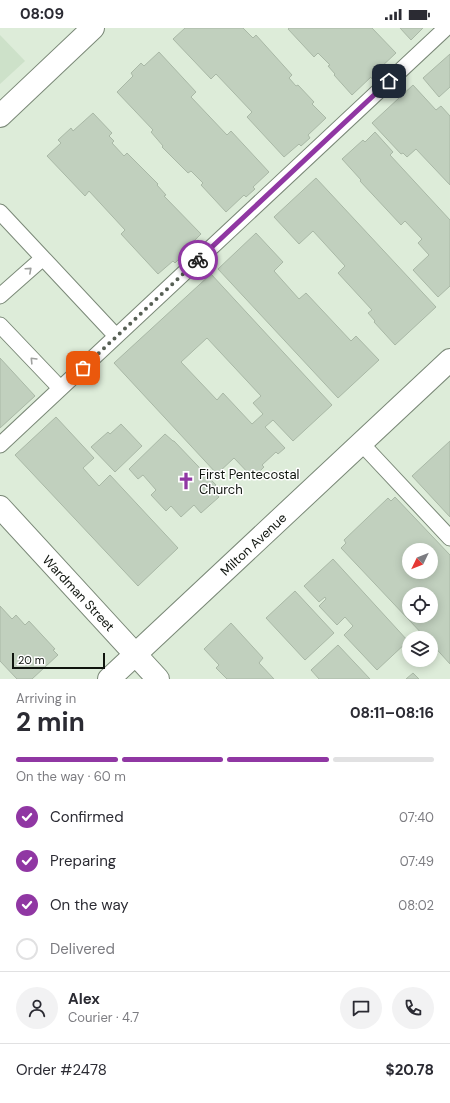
<!DOCTYPE html>
<html lang="en">
<head>
<meta charset="utf-8">
<style>
	body { margin:0; font-family:"DM Sans",sans-serif; background:#f2f2f3; color:#2b2b33; height:100vh; display:flex; flex-direction:column; font-size:15px; white-space:nowrap }
	* { box-sizing:border-box; margin:0 }
	p { font-size:13px; color:#7c7c81 }
	.icon { flex:none; width:22px; height:22px; fill:none; stroke:currentColor; stroke-width:2; stroke-linecap:round; stroke-linejoin:round }
	.map { position:relative; height:651px; overflow:hidden }
	.details { display:flex; flex-direction:column; background:#fff; flex:1 }
	.details>* { flex:none }
	.needle { width:26px; rotate:227deg }
	.fabs { position:absolute; left:402px; top:515px; display:grid; gap:8px }
	.fabs a { display:grid; place-items:center; width:36px; height:36px; border-radius:50%; background:#fff; box-shadow:0 2px 10px #0003; font-size:20px }
	.scale { position:absolute; left:12px; bottom:10px; width:93px; box-sizing:border-box; padding-left:4px; border:2px solid #0f140e; border-top:0; font-size:11px; line-height:14px; white-space:nowrap; color:#0f140e; -webkit-text-stroke:3px #fff; paint-order:stroke }
	.pin { position:absolute; display:grid; place-items:center; width:34px; height:34px; color:#fff; margin:-17px; border-radius:8px; box-shadow:0 2px 6px #0006 }
	.courier { position:absolute; display:grid; place-items:center; width:40px; height:40px; margin:-20px; border:3px solid #9037a3; border-radius:50%; background:#fff; color:#222; box-shadow:0 1px 5px #0007 }
	.head em { font-style:normal; font-weight:700 }
	.head div { display:flex; flex-direction:column-reverse }
	.head { display:flex; align-items:center; justify-content:space-between; height:68px; padding:0 16px }
	h1 { font-size:26px; font-weight:700; line-height:30px }
	.bar { display:grid; grid-template-columns:repeat(4,1fr); gap:6px 4px; align-content:center; height:48px; padding:0 16px }
	.bar i { height:5px; border-radius:3px; background:#e1e1e2 }
	.bar .on { background:#9037a3 }
	.bar p { grid-column:span 4 }
	.line { display:flex; align-items:center; gap:10px; padding:0 16px; border-top:1px solid #e1e1e2 }
	.line div { flex:1 }
	.round { display:grid; place-items:center; flex:none; width:42px; height:42px; border-radius:21px; background:#f2f2f3 }
	ol { padding:0 16px; list-style:none }
	li { display:flex; align-items:center; gap:12px; height:44px }
	li p { margin-inline-start:auto }
	li .icon { padding:4px; border-radius:50%; background:#9037a3; color:#fff; stroke-width:4 }
	li:last-child { color:#7c7c81 }
	li i { width:22px; height:22px; border:2px solid #e1e1e2; border-radius:50% }
	.status { display:flex; justify-content:space-between; align-items:center; height:28px; padding:0 20px; background:#fff; direction:ltr }
	.status svg { height:11px; fill:currentColor }
	.map>svg:first-child { display:block }
	.built { fill:#cde1c9 }
	.building { fill:#c1d0be; stroke:#a9b8a6; fill-rule:evenodd }
	.lines { fill:none; stroke-linecap:round; stroke-linejoin:round }
	.lane-casing { stroke:#7a8877; stroke-width:17 }
	.street-casing { stroke:#7a8877; stroke-width:24 }
	.lane { stroke:#fff; stroke-width:15 }
	.street { stroke:#fff; stroke-width:22 }
	.oneway { stroke:#9fa19f }
	.done { stroke:#576055; stroke-width:4; stroke-dasharray:0 7.2 }
	.route { stroke:#9037a3; stroke-width:5 }
	.labels { text-anchor:middle; stroke-width:3; stroke-linejoin:round; paint-order:stroke }
	.poi-label { font-size:13px; fill:#0f140e; stroke:#fff; text-anchor:start }
	.street-label { font-size:13px; fill:#0f140e; stroke:#fff }
</style>
</head>
<body>
<div class="status"><b>08:09</b><svg viewBox="0 0 49 12"><path d="M0 12V9h3v3zM5 12V6h3v6zM10 12V3h3v9zM15 12V0h3v12zM26 1h20v11H26zM47 4h2v5h-2z"/></svg></div>
<div class="map">
<svg width="450" height="651" viewBox="0 0 450 651">
	<rect width="100%" height="100%" fill="#ddecd9"/>
	<path class="built" d="M 0,7 L 25,33 L 0,56 Z"/>
	<path class="building" d="M 185,0 L 243,0 L 253,10 L 256,7 L 292,47 L 289,50 L 296,58 L 298,57 L 314,74 L 312,76 L 326,90 L 308,107 L 310,110 L 301,118 L 299,116 L 284,129 L 247,89 L 252,84 L 216,46 L 211,51 L 173,11 Z
		M 289,0 L 372,0 L 396,25 L 379,41 L 380,43 L 372,51 L 371,49 L 352,67 L 334,47 L 335,46 L 328,38 L 330,37 L 318,25 L 314,29 L 288,1 Z
		M 400,0 L 423,0 L 411,12 Z
		M 159,24 L 196,64 L 191,69 L 227,107 L 231,103 L 269,144 L 253,159 L 255,161 L 246,169 L 244,167 L 226,184 L 201,157 L 203,155 L 191,143 L 188,145 L 162,119 L 163,118 L 151,104 L 153,102 L 117,64 L 133,48 L 131,45 L 141,35 L 144,38 Z
		M 450,26 L 450,59 L 439,69 L 423,50 Z
		M 413,57 L 436,82 L 441,78 L 450,88 L 450,157 L 416,121 L 407,129 L 403,125 L 401,126 L 372,95 Z
		M 93,85 L 112,105 L 109,108 L 114,113 L 112,115 L 124,128 L 127,125 L 158,156 L 157,157 L 166,167 L 164,168 L 201,206 L 182,225 L 183,227 L 175,235 L 173,233 L 158,246 L 121,206 L 125,202 L 89,163 L 85,168 L 47,128 L 61,115 L 58,112 L 71,100 L 73,103 Z
		M 375,104 L 393,124 L 390,127 L 450,192 L 450,258 L 438,269 L 413,242 L 429,227 L 418,215 L 422,211 L 405,193 L 401,197 L 360,153 L 361,152 L 342,131 L 363,112 L 365,114 Z
		M 316,150 L 436,279 L 395,317 L 374,294 L 375,293 L 368,285 L 372,282 L 338,245 L 345,238 L 313,203 L 299,216 L 274,189 Z
		M 256,205 L 283,234 L 274,243 L 299,271 L 306,265 L 351,313 L 356,308 L 379,332 L 338,370 L 218,241 Z
		M 211,246 L 332,377 L 293,413 L 273,392 L 265,399 L 285,420 L 278,426 L 276,424 L 262,437 L 264,439 L 253,450 L 234,430 L 217,446 L 114,335 ZM 207,310 L 261,368 L 253,375 L 263,386 L 252,396 L 223,365 L 217,372 L 181,334 Z
		M 0,330 L 35,368 L 0,400 Z
		M 56,389 L 94,430 L 83,440 L 99,458 L 110,447 L 178,520 L 138,558 L 15,427 Z
		M 121,396 L 142,418 L 115,444 L 91,419 L 108,404 L 110,406 Z
		M 165,406 L 173,413 L 174,413 L 216,457 L 212,461 L 219,469 L 201,485 L 194,477 L 181,489 L 171,478 L 166,483 L 151,467 L 156,462 L 143,447 L 138,451 L 129,441 Z
		M 450,413 L 450,489 L 412,448 Z
		M 395,469 L 450,527 L 450,636 L 431,615 L 431,610 L 426,610 L 341,520 L 346,515 L 344,512 L 388,470 L 391,473 ZM 409,522 L 431,522 L 431,544 L 409,544 ZM 409,566 L 431,566 L 431,588 L 409,588 Z
		M 333,531 L 408,613 L 377,642 L 344,607 L 353,598 L 345,589 L 337,597 L 319,578 L 326,571 L 325,569 L 319,574 L 304,558 Z
		M 295,563 L 334,605 L 305,632 L 266,590 Z
		M 0,578 L 12,591 L 16,587 L 25,597 L 29,593 L 55,621 L 53,622 L 58,627 L 32,651 L 17,651 L 0,633 Z
		M 231,595 L 263,630 L 259,635 L 274,651 L 227,651 L 216,640 L 219,637 L 204,621 Z
		M 338,617 L 370,651 L 319,651 L 311,642 Z
		M 413,645 L 419,651 L 406,651 Z"/>
	<g class="lines">
		<g class="lane-casing">
			<path id="lane" d="M 0,184 L 43,230
				M 0,268 L 43,230 L 116,308
				M 0,297 L 60,360
				M 361,415 L 450,510
				M 0,417 L 446,0"/>
		</g>
		<g class="street-casing">
			<path id="street" d="M 0,88 L 93,0
				M 0,479 L 158,651
				M 109,651 L 450,332"/>
		</g>
		<use href="#lane" class="lane"/>
		<use href="#street" class="street"/>
	</g>
	<defs><path id="oneway-chevron" d="M-2-3.5L2.5 0L-2 3.5" fill="none" stroke-width="1.6" stroke-linecap="round" stroke-linejoin="round"/></defs>
	<g class="oneway">
		<use href="#oneway-chevron" transform="translate(29 242) rotate(-42)"/>
		<use href="#oneway-chevron" transform="translate(33 332) rotate(-134)"/>
	</g>
	<g class="lines">
		<path class="done" d="M 83,340 L 198,232"/>
		<path class="route" d="M 198,232 L 389,53"/>
	</g>
	<defs>
		<g id="church-bare" transform="scale(1.38)"><path d="M-1.2-6h2.4v3.5h3.3v2.4h-3.3V6h-2.4V-.1h-3.3v-2.4h3.3Z" fill="#9037a3" stroke="#fff" stroke-width="2.5" paint-order="stroke"/></g>
	</defs>
	<g fill-rule="evenodd">
		<use href="#church-bare" x="186" y="453"/>
	</g>
	<g class="labels">
		<g class="poi-label">
			<text x="199" y="451">First Pentecostal<tspan x="199" dy="15">Church</tspan></text>
		</g>
		<g class="street-label">
			<text transform="translate(253 516) rotate(-43)" y="5">Milton Avenue</text>
			<text transform="translate(79 565) rotate(47)" y="5">Wardman Street</text>
		</g>
	</g>
</svg>
<div class="fabs">
<a><svg class="needle" viewBox="-14 -14 28 28"><path d="M0-13l5 13h-10z" fill="#e53935"/><path d="M0 13l5-13h-10z" fill="#7c7c81"/></svg></a>
<a><svg class="icon" aria-label="locate" viewBox="0 0 24 24"><circle cx="12" cy="12" r="6"/><path d="M12 2v4M12 18v4M2 12h4M18 12h4"/></svg></a>
<a><svg class="icon" aria-label="layers" viewBox="0 0 24 24"><path d="M12 4l9 5-9 5-9-5zM3 14l9 5 9-5"/></svg></a>
</div>
<div class="scale">20 m</div>
<div class="pin" style="left:83px;top:340px;background:#ea580c"><svg class="icon" aria-label="bag" viewBox="0 0 24 24"><path d="M5 8h14l-1 12H6zM9 8a3 3 0 0 1 6 0"/></svg></div>
<div class="pin" style="left:389px;top:53px;background:#1f2937"><svg class="icon" aria-label="home" viewBox="0 0 24 24"><path d="M3 11l9-7 9 7M6 9v11h12V9"/></svg></div>
<div class="courier" style="left:198px;top:232px"><svg class="icon" aria-label="bike" viewBox="0 0 24 24"><circle cx="6" cy="16" r="4"/><circle cx="18" cy="16" r="4"/><path d="M6 16l4-8h5l3 8M10 8l3 8H6M13 5h3"/></svg></div>
</div>
<section class="details">
<div class="head"><div><h1>2 min</h1><p>Arriving in</p></div><em>08:11–08:16</em></div>
<div class="bar"><i class="on"></i><i class="on"></i><i class="on"></i><i></i><p>On the way · 60 m</p></div>
<ol>
<li><svg class="icon" aria-label="check" viewBox="0 0 24 24"><path d="M5 12l5 5 9-10"/></svg>Confirmed<p>07:40</p></li>
<li><svg class="icon" aria-label="check" viewBox="0 0 24 24"><path d="M5 12l5 5 9-10"/></svg>Preparing<p>07:49</p></li>
<li><svg class="icon" aria-label="check" viewBox="0 0 24 24"><path d="M5 12l5 5 9-10"/></svg>On the way<p>08:02</p></li>
<li><i></i>Delivered</li>
</ol>
<div class="line" style="height:72px"><a class="round"><svg class="icon" aria-label="person" viewBox="0 0 24 24"><circle cx="12" cy="8" r="4"/><path d="M4 21q1-7 8-7t8 7"/></svg></a><div><b>Alex</b><p>Courier · 4.7</p></div><a class="round"><svg class="icon" aria-label="chat" viewBox="0 0 24 24"><path d="M4 5h16v11H9l-5 4z"/></svg></a><a class="round"><svg class="icon" aria-label="phone" viewBox="0 0 24 24"><path d="M5 4h4l2 5-3 2q2 4 5 5l2-3 5 2v4C11 20 4 13 5 4z"/></svg></a></div>
<div class="line" style="height:52px"><div>Order #2478</div><b>$20.78</b></div>
</section>
</body>
</html>
